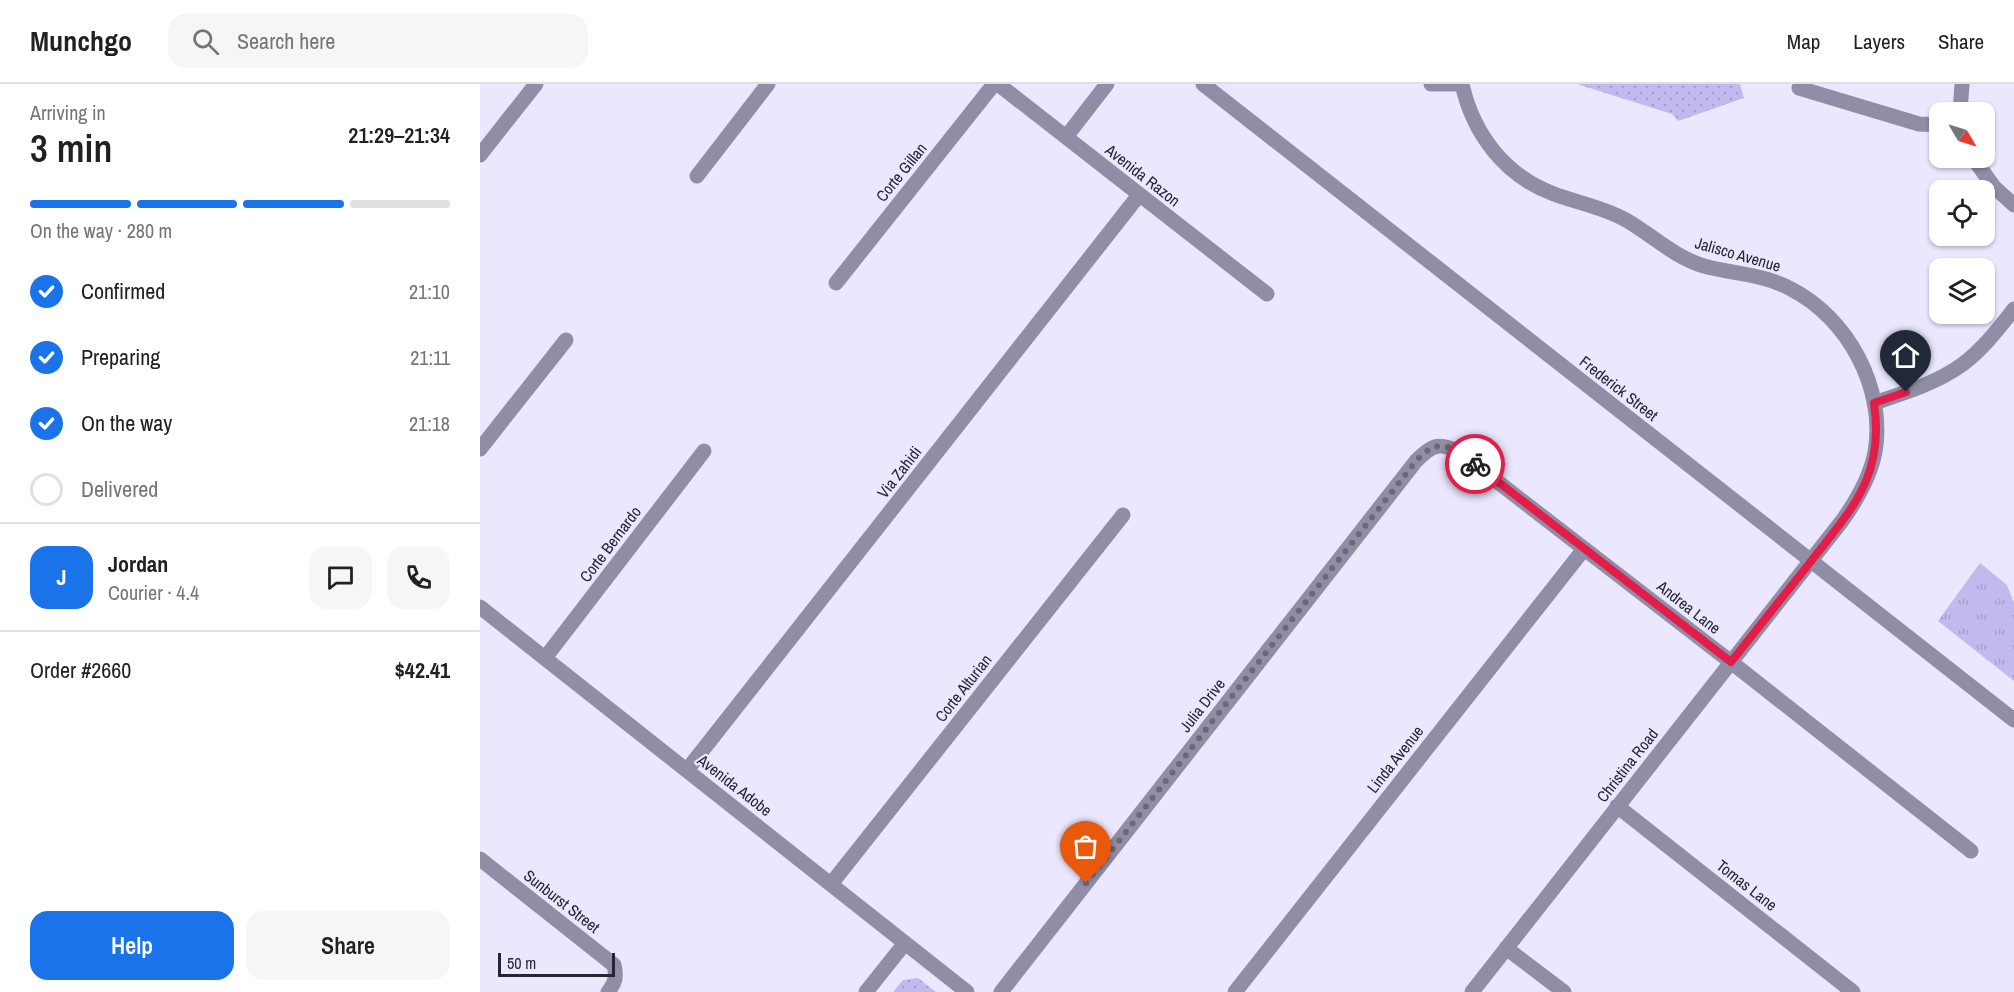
<!DOCTYPE html>
<html lang="en">
<head>
<meta charset="utf-8">
<style>
	body { margin:0; font-family:"Archivo Narrow",sans-serif; background:#f6f6f6; color:#202124; height:100vh; display:flex; flex-direction:column; font-size:22px; white-space:nowrap }
	* { box-sizing:border-box; margin:0 }
	p { font-size:20px; color:#757577 }
	.icon { flex:none; width:33px; height:33px; fill:none; stroke:currentColor; stroke-width:2; stroke-linecap:round; stroke-linejoin:round }
	.map { position:relative; flex:1; overflow:hidden }
	.drawer { display:flex; flex-direction:column; background:#fff; width:480px }
	.drawer>* { flex:none }
	.needle { width:39px; rotate:128deg }
	.fabs { position:absolute; left:1449px; top:18px; display:grid; gap:12px }
	.fabs a { display:grid; place-items:center; width:66px; height:66px; border-radius:12px; background:#fff; box-shadow:0 2px 4px #0004; font-size:30px }
	.scale { position:absolute; left:18px; bottom:15px; width:117px; box-sizing:border-box; padding-left:6px; border:3px solid #272530; border-top:0; font-size:16px; line-height:21px; white-space:nowrap; color:#272530; -webkit-text-stroke:4px #eae7ff; paint-order:stroke }
	.pin { position:absolute; display:grid; place-items:center; width:51px; height:51px; color:#fff; margin:-62px -26px; border-radius:50% 50% 50% 0; rotate:-45deg; box-shadow:0 0 6px #0007 }
	.pin .icon { rotate:45deg }
	.courier { position:absolute; display:grid; place-items:center; width:60px; height:60px; margin:-30px; border:4px solid #e11d48; border-radius:50%; background:#fff; color:#222; box-shadow:0 2px 8px #0007 }
	.headline em { font-style:normal; font-weight:600 }
	.headline div { display:flex; flex-direction:column-reverse }
	.headline { display:flex; align-items:center; justify-content:space-between; height:102px; padding:0 30px }
	h1 { font-size:39px; font-weight:600; line-height:45px }
	.bar { display:grid; grid-template-columns:repeat(4,1fr); gap:9px 6px; align-content:center; height:72px; padding:0 30px }
	.bar i { height:8px; border-radius:4px; background:#e0e0e0 }
	.bar .current { background:#1a73e8 }
	.bar p { grid-column:span 4 }
	.line { display:flex; align-items:center; gap:15px; padding:0 30px; border-top:2px solid #e0e0e0 }
	.line div { flex:1 }
	.round { display:grid; place-items:center; flex:none; width:63px; height:63px; border-radius:18px; background:#f6f6f6 }
	ol { padding:0 30px; list-style:none }
	li { display:flex; align-items:center; gap:18px; height:66px }
	li p { margin-inline-start:auto }
	li .icon { padding:6px; border-radius:50%; background:#1a73e8; color:#fff; stroke-width:4 }
	li:last-child { color:#757577 }
	li i { width:33px; height:33px; border:3px solid #e0e0e0; border-radius:50% }
	.button { display:flex; gap:12px; margin-top:auto; padding:12px 30px }
	.button a { flex:1; height:69px; border-radius:18px; background:#1a73e8; color:#fff; font-size:24px; font-weight:600; line-height:69px; text-align:center }
	.button a+a { background:#f6f6f6; color:#202124 }
	header { display:flex; align-items:center; gap:36px; box-sizing:border-box; height:84px; padding:0 30px; background:#fff; border-bottom:2px solid #e0e0e0 }
	header strong { font-size:28px }
	nav { display:flex; gap:33px; margin-inline-start:auto; font-size:21px }
	.search { width:420px; height:54px; background:#f6f6f6; display:flex; align-items:center; gap:15px; box-sizing:border-box; padding:0 21px; border-radius:18px; color:#757577; font-size:22px }
	main { display:flex; flex:1; min-height:0 }
	.map>svg:first-child { display:block }
	.grass { fill:url(#grass-tufts) }
	.park { fill:url(#park-dots) }
	.lines { fill:none; stroke-linecap:round; stroke-linejoin:round }
	.street { stroke:#908da6; stroke-width:15 }
	.done { stroke:#6b6978; stroke-width:6; stroke-dasharray:0 10.8 }
	.route { stroke:#e11d48; stroke-width:8 }
	.labels { text-anchor:middle; stroke-width:4.5; stroke-linejoin:round; paint-order:stroke }
	.street-label { font-size:16px; fill:#272530; stroke:#eae7ff }
</style>
</head>
<body>
<header>
<strong>Munchgo</strong>
<div class="search"><svg class="icon" aria-label="search" viewBox="0 0 24 24"><circle cx="10" cy="10" r="6"/><path d="M15 15l6 6"/></svg>Search here</div>
<nav><a>Map</a><a>Layers</a><a>Share</a></nav>
</header>
<main>
<section class="drawer">
<div class="headline"><div><h1>3 min</h1><p>Arriving in</p></div><em>21:29–21:34</em></div>
<div class="bar"><i class="current"></i><i class="current"></i><i class="current"></i><i></i><p>On the way · 280 m</p></div>
<ol>
<li><svg class="icon" aria-label="check" viewBox="0 0 24 24"><path d="M5 12l5 5 9-10"/></svg>Confirmed<p>21:10</p></li>
<li><svg class="icon" aria-label="check" viewBox="0 0 24 24"><path d="M5 12l5 5 9-10"/></svg>Preparing<p>21:11</p></li>
<li><svg class="icon" aria-label="check" viewBox="0 0 24 24"><path d="M5 12l5 5 9-10"/></svg>On the way<p>21:18</p></li>
<li><i></i>Delivered</li>
</ol>
<div class="line" style="height:108px"><b class="round" style="background:#1a73e8;color:#fff">J</b><div><b>Jordan</b><p>Courier · 4.4</p></div><a class="round"><svg class="icon" aria-label="chat" viewBox="0 0 24 24"><path d="M4 5h16v11H9l-5 4z"/></svg></a><a class="round"><svg class="icon" aria-label="phone" viewBox="0 0 24 24"><path d="M5 4h4l2 5-3 2q2 4 5 5l2-3 5 2v4C11 20 4 13 5 4z"/></svg></a></div>
<div class="line" style="height:78px"><div>Order #2660</div><b>$42.41</b></div>
<div class="button"><a>Help</a><a>Share</a></div>
</section>
<div class="map">
<svg width="1534" height="908" viewBox="0 0 1534 908">
	<defs>
		<pattern id="grass-tufts" width="24" height="20" patternUnits="userSpaceOnUse" patternTransform="scale(1.5)"><rect width="24" height="20" fill="#c2baee"/><path d="M3 7l-1-3M5 7V3M7 7l1-3M15 17l-1-3M17 17v-4M19 17l1-3" fill="none" stroke="#a7a0cc"/></pattern>
		<pattern id="park-dots" width="8" height="8" patternUnits="userSpaceOnUse" patternTransform="scale(1.5)"><rect width="8" height="8" fill="#c2baee"/><path d="M2 2h.1M6 6h.1" fill="none" stroke="#a7a0cc" stroke-width="1.8" stroke-linecap="round"/></pattern>
	</defs>
	<rect width="100%" height="100%" fill="#eae7ff"/>
	<path class="grass" d="M 1500,479 L 1527,501 L 1534,519 L 1534,597 L 1458,537 Z"/>
	<path class="park" d="M 1097,0 L 1260,0 L 1264,14 L 1198,37 L 1192,30 Z
		M 438,894 L 456,908 L 413,908 L 423,896 Z"/>
	<g class="lines">
		<path class="street" d="M 518,0 L 787,210
			M 723,0 L 1534,636
			M 951,0 L 980,0
			M 982,0 C 993,50 1025,92 1074,110 C 1098,119 1123,123 1146,136 C 1172,151 1194,173 1224,182 C 1253,190 1284,190 1311,205 C 1368,234 1406,305 1395,368 C 1390,394 1377,416 1362,437 L 992,908
			M 1319,4 L 1439,40 L 1460,41
			M 1480,28 L 1482,0
			M 586,53 L 627,0
			M 0,71 L 56,0
			M 1493,74 L 1514,103 L 1534,121
			M 217,92 L 288,0
			M 356,199 L 514,0
			M 1394,319 C 1424,309 1457,299 1483,280 C 1503,265 1519,244 1534,225
			M 0,365 L 86,256
			M 0,523 L 487,908
			M 65,574 L 224,367
			M 207,686 L 659,111
			M 1137,722 L 1373,908
			M 0,775 L 134,881 C 137,893 135,899 128,908
			M 351,800 L 643,431
			M 1026,864 L 1084,908
			M 386,908 L 425,859
			M 521,908 L 936,377 C 951,362 958,357 979,368 L 1251,578 L 1491,767
			M 755,908 L 1104,465"/>
	</g>
	<g class="lines">
		<path class="done" d="M 606,799 L 936,377 C 959,352 972,362 995,380"/>
		<path class="route" d="M 995,380 L 1251,578 C 1278,544 1305,510 1332,476 C 1351,451 1374,426 1386,397 C 1397,371 1398,346 1394,319 L 1426,308"/>
	</g>
	<g class="labels">
		<g class="street-label">
			<text transform="translate(421 88) rotate(-51)" y="6">Corte Gillan</text>
			<text transform="translate(663 91) rotate(38)" y="6">Avenida Razon</text>
			<text transform="translate(1258 170) rotate(16)" y="6">Jalisco Avenue</text>
			<text transform="translate(1139 304) rotate(38)" y="6">Frederick Street</text>
			<text transform="translate(419 388) rotate(-52)" y="6">Via Zahidi</text>
			<text transform="translate(130 460) rotate(-53)" y="6">Corte Bernardo</text>
			<text transform="translate(1209 523) rotate(38)" y="6">Andrea Lane</text>
			<text transform="translate(483 604) rotate(-52)" y="6">Corte Alturian</text>
			<text transform="translate(722 621) rotate(-52)" y="6">Julia Drive</text>
			<text transform="translate(915 675) rotate(-52)" y="6">Linda Avenue</text>
			<text transform="translate(1147 681) rotate(-52)" y="6">Christina Road</text>
			<text transform="translate(255 701) rotate(38)" y="6">Avenida Adobe</text>
			<text transform="translate(1267 801) rotate(38)" y="6">Tomas Lane</text>
			<text transform="translate(82 817) rotate(38)" y="6">Sunburst Street</text>
		</g>
	</g>
</svg>
<div class="fabs">
<a><svg class="needle" viewBox="-14 -14 28 28"><path d="M0-13l5 13h-10z" fill="#e53935"/><path d="M0 13l5-13h-10z" fill="#757577"/></svg></a>
<a><svg class="icon" aria-label="locate" viewBox="0 0 24 24"><circle cx="12" cy="12" r="6"/><path d="M12 2v4M12 18v4M2 12h4M18 12h4"/></svg></a>
<a><svg class="icon" aria-label="layers" viewBox="0 0 24 24"><path d="M12 4l9 5-9 5-9-5zM3 14l9 5 9-5"/></svg></a>
</div>
<div class="scale">50 m</div>
<div class="pin" style="left:606px;top:799px;background:#ea580c"><svg class="icon" aria-label="bag" viewBox="0 0 24 24"><path d="M5 8h14l-1 12H6zM9 8a3 3 0 0 1 6 0"/></svg></div>
<div class="pin" style="left:1426px;top:308px;background:#1f2937"><svg class="icon" aria-label="home" viewBox="0 0 24 24"><path d="M3 11l9-7 9 7M6 9v11h12V9"/></svg></div>
<div class="courier" style="left:995px;top:380px"><svg class="icon" aria-label="bike" viewBox="0 0 24 24"><circle cx="6" cy="16" r="4"/><circle cx="18" cy="16" r="4"/><path d="M6 16l4-8h5l3 8M10 8l3 8H6M13 5h3"/></svg></div>
</div>
</main>
</body>
</html>
